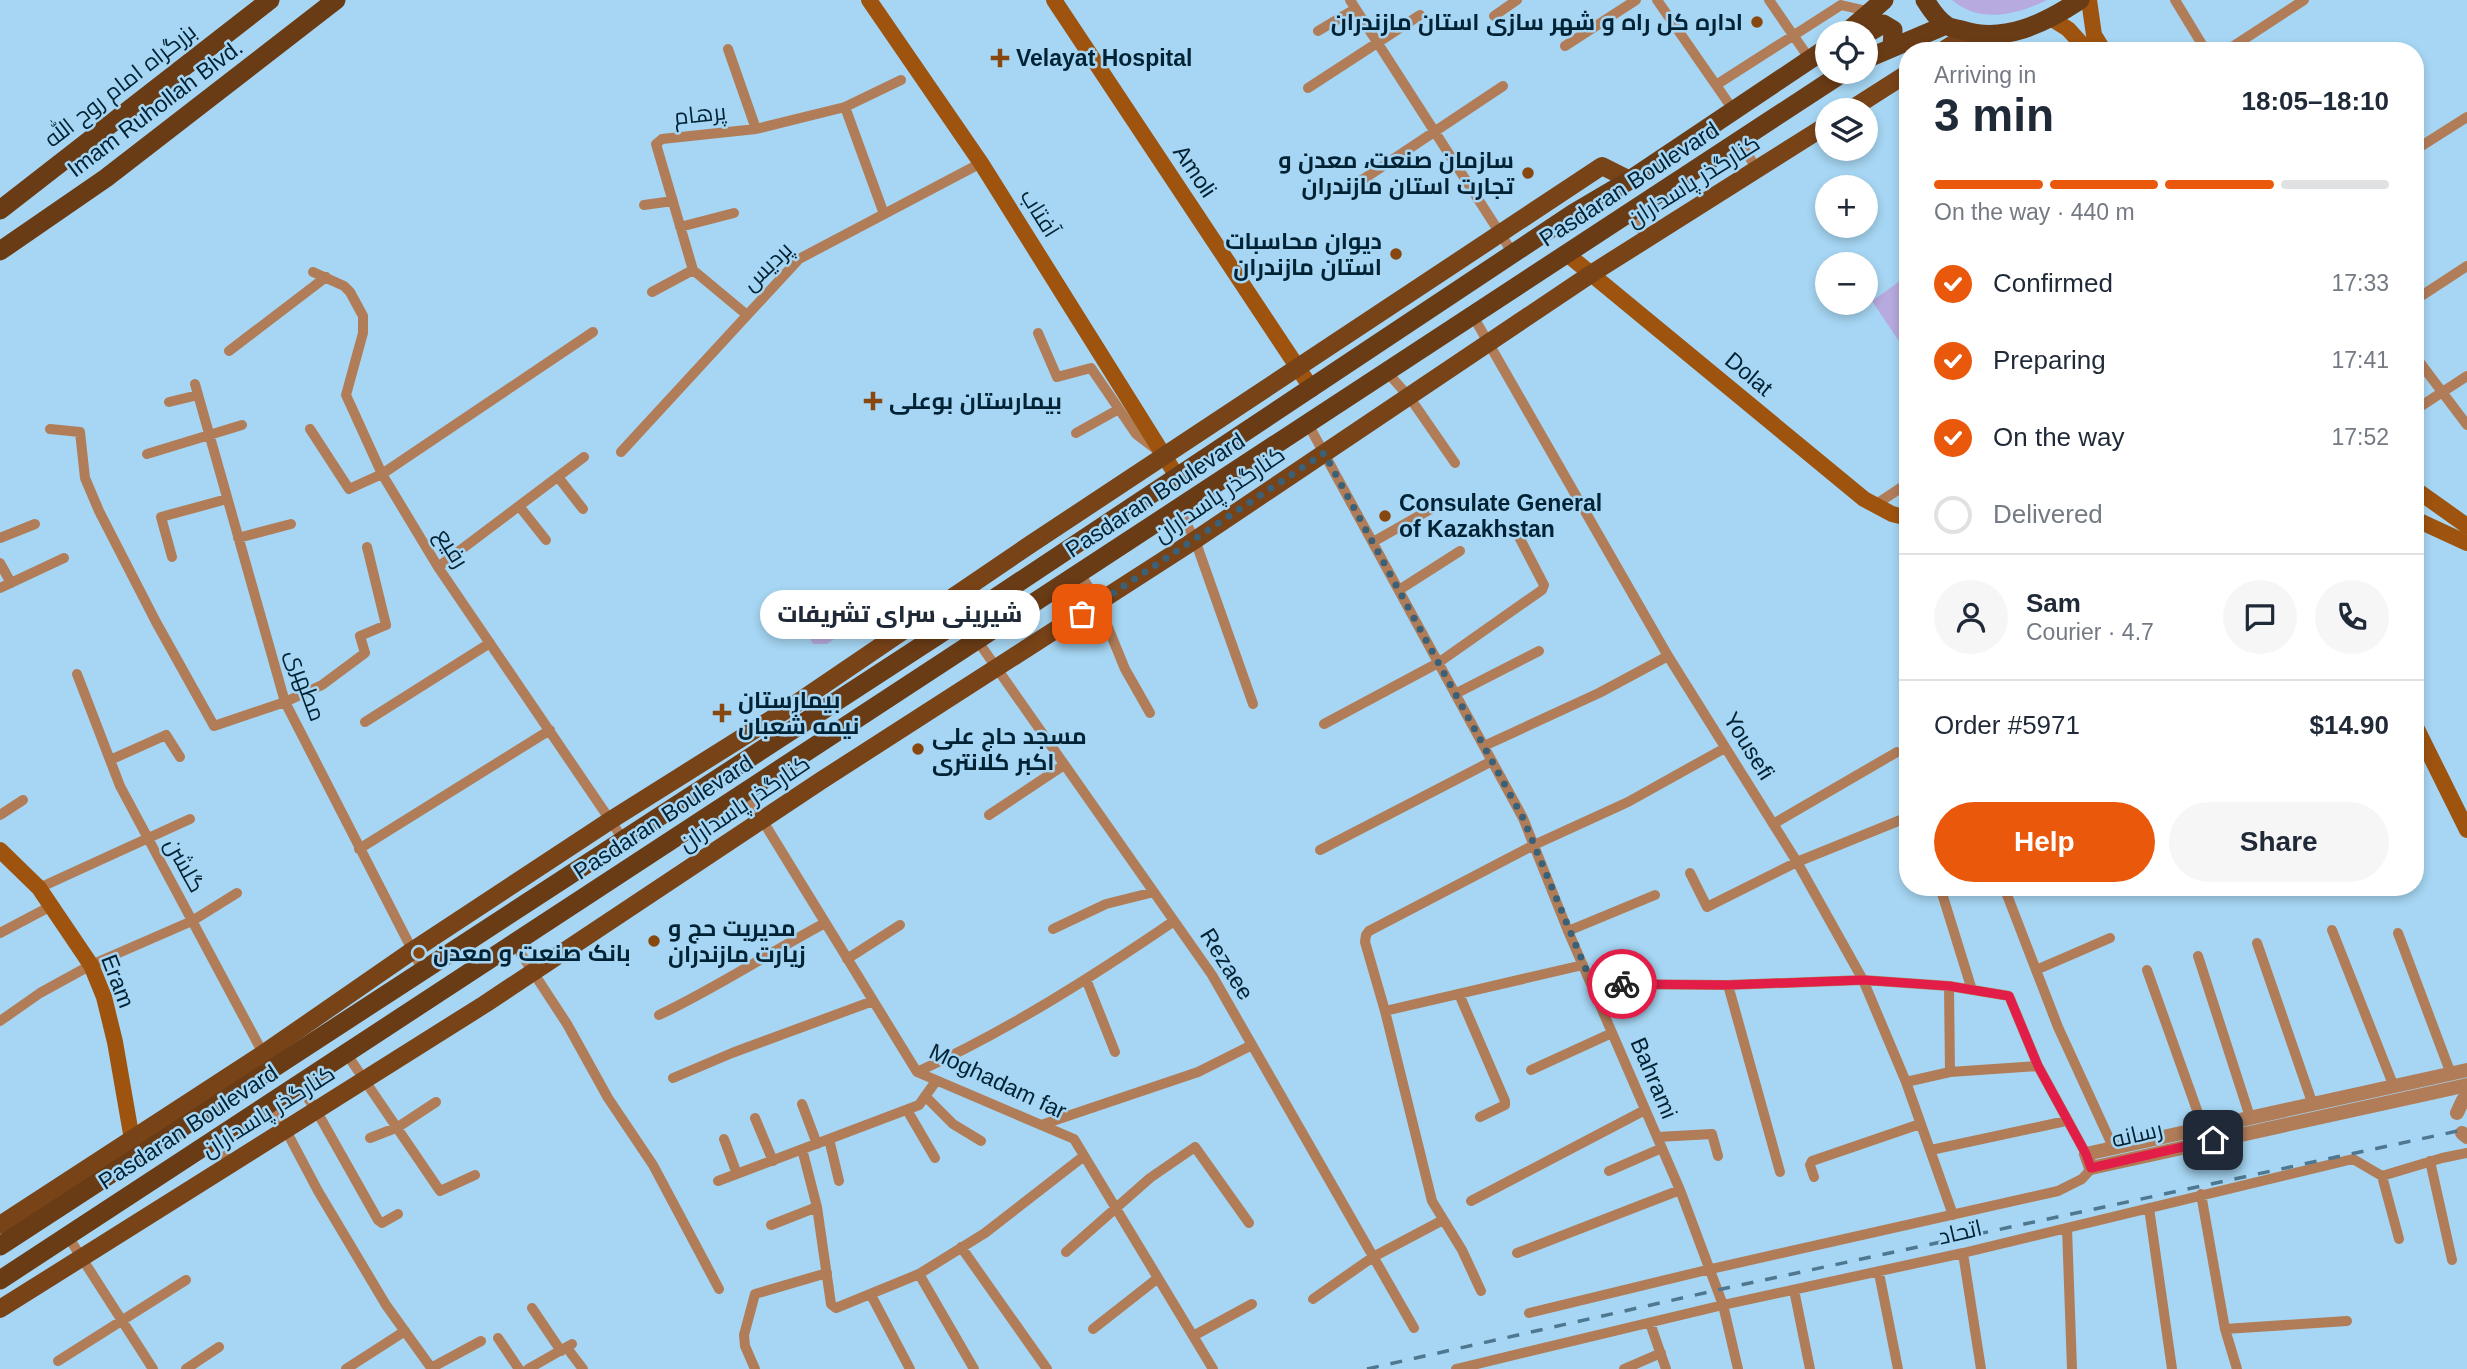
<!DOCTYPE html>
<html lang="en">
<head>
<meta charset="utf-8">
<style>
	body { margin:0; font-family:Arial,Cairo,sans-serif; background:#f6f6f7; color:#1f2937; height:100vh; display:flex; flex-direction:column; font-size:26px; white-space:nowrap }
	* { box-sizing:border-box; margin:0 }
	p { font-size:23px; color:#747a83 }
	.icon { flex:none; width:38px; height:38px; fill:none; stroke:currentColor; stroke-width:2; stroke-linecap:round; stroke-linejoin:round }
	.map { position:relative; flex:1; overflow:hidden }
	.details { position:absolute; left:1899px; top:42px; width:525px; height:854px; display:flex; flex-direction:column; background:#fff; border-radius:28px; box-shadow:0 4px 10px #0003 }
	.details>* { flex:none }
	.buttons { position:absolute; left:1815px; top:21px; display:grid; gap:14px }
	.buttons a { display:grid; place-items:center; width:63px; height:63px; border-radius:50%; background:#fff; box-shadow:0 4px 10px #0003; font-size:35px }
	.pin { position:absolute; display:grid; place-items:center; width:60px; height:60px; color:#fff; margin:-30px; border-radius:14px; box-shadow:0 4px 10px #0006 }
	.courier { position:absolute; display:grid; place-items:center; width:70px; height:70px; margin:-35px; border:5px solid #e11d48; border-radius:50%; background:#fff; color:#222; box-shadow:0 2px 9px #0007 }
	.bubble { position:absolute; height:49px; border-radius:24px; background:#fff; box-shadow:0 4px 10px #0003; font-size:23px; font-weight:800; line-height:49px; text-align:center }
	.headline em { font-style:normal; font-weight:800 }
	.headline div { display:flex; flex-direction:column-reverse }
	.headline { display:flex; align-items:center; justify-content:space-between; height:119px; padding:0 35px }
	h1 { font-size:46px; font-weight:800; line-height:52px }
	.bar { display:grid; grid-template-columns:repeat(4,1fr); gap:10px 7px; align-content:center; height:84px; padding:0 35px }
	.bar i { height:9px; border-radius:5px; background:#e0e1e3 }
	.bar .current { background:#ea580c }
	.bar p { grid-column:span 4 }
	.line { display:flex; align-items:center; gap:18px; padding:0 35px; border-top:2px solid #e0e1e3 }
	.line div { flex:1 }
	.round { display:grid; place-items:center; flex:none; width:74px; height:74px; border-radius:37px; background:#f6f6f7 }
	ol { padding:0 35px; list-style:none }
	li { display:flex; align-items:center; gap:21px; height:77px }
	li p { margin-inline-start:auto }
	li .icon { padding:7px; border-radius:50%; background:#ea580c; color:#fff; stroke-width:4 }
	li:last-child { color:#747a83 }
	li i { width:38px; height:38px; border:4px solid #e0e1e3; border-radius:50% }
	.button { display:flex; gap:14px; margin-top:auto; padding:14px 35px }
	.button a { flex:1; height:80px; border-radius:42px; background:#ea580c; color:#fff; font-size:28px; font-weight:800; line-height:80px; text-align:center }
	.button a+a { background:#f6f6f7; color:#1f2937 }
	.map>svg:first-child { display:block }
	.green { fill:#b6aade }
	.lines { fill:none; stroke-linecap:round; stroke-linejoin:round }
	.minor { stroke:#b17d59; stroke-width:10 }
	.tertiary { stroke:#b17d59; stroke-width:14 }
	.secondary { stroke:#9e530e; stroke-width:16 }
	.primary { stroke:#794318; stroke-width:18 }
	.trunk { stroke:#6a3c16; stroke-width:19 }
	.rail { stroke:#4f7890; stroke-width:3.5; stroke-dasharray:12 12; stroke-linecap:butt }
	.done { stroke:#3a6178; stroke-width:7; stroke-dasharray:0 12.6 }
	.route { stroke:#e11d48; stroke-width:9 }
	.poi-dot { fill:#87470e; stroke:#a6d6f3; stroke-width:2.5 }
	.labels { text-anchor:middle; stroke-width:5; stroke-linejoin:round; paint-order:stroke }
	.poi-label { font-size:23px; font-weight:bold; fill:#002235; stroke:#a6d6f3; text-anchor:start }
	.street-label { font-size:23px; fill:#002235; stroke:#a6d6f3 }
</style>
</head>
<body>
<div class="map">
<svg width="2467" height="1369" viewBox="0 0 2467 1369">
	<rect width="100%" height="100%" fill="#a6d6f3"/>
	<path class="green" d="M 1952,0 L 2047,0 C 2016,15 1980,24 1952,0 Z
		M 1907,276 L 1907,353 L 1872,301 Z
		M 843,603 L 852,618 L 846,630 L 840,634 L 837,630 L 842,626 L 843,622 L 836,614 L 829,619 L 826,614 Z
		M 820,618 L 823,622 L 816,628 L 821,637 L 831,634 L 834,639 L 827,644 L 813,644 L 804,628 Z"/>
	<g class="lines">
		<path class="minor" d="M 1350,0 L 1514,255
			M 1657,0 L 1734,111
			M 1769,0 L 1811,61
			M 2175,0 L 2206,51
			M 1494,16 L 1517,0
			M 1318,31 L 1355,9
			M 1565,46 L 1636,0
			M 728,49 L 756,129
			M 2226,51 L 2304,0
			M 1716,85 L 1841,5 L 1871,12
			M 1308,88 L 1420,15
			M 845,107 L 884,214
			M 1740,141 L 1757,170
			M 2415,150 L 2467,117
			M 1359,182 L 1503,86
			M 644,205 L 673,201
			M 1626,215 L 1650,238
			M 680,227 L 734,213
			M 313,272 L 344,286 L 350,292 L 363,316 L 363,333 L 346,395 L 382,474 L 438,567 L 623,839
			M 652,292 L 693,270
			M 2415,300 L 2467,266
			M 747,315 L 693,270 L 656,144 L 662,139 L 756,129 L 845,107 L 901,80
			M 1473,316 L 1668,656 L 1797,862 L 1863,980 L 1906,1082 L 1953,1215
			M 1038,333 L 1057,377 L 1091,368 L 1136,434 L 1157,450
			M 229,351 L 326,277
			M 2415,356 L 2467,425
			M 1387,372 L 1410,398 L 1455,463
			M 195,384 L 285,702 L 423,971
			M 169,402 L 198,395
			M 2415,410 L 2467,376
			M 1308,424 L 1523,818 L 1568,931 L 1680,1190 L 1723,1305 L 1738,1369
			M 50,429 L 80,432 L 85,478 L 99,511 L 156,622 L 214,726 L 285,702 L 322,685 L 365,653 L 360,636 L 386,625 L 367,547
			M 310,429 L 349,489 L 382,474 L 593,332
			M 1076,433 L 1119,409
			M 621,452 L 799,259 L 981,163
			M 147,454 L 242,425
			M 558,477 L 583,509
			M 1875,505 L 1908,483
			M 519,506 L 546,540
			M 1178,508 L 1195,540 L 1253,704
			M 0,538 L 35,524
			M 238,538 L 291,524
			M 1373,542 L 1438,505
			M 172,557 L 161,517 L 227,499
			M 0,563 L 11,583
			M 438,567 L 584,457
			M 1080,573 L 1098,603 L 1125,669 L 1150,713
			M 0,588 L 64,558
			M 1399,590 L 1460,551
			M 977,640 L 1212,975 L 1414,1328
			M 77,674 L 120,786 L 265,1057
			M 1455,694 L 1539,651
			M 365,722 L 490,643
			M 1324,724 L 1438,663 L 1542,590 L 1544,585 L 1518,535
			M 1484,746 L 1599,693 L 1668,656
			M 110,760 L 166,735 L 180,757
			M 745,792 L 917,1072 L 1074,1139 L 1213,1369
			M 0,815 L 23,800
			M 989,815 L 1064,765
			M 1773,824 L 1897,752
			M 359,849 L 550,730
			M 1320,850 L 1492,761
			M 1690,873 L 1707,907 L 1797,862 L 1908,817
			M 1940,887 L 1972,990
			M 2004,887 L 2058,1027 L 2113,1147
			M 39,888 L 190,819
			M 1053,929 L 1106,904 L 1154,892
			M 2332,930 L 2394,1087
			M 1568,931 L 1655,895
			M 0,933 L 53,905
			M 2398,933 L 2451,1074
			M 514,943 L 567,1024 L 608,1098 L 653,1165 L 719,1289
			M 2257,943 L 2313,1105
			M 2198,956 L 2250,1117
			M 847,959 L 900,925
			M 2036,970 L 2110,938
			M 2147,970 L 2203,1127
			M 1086,979 L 1115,1052
			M 1592,984 L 1728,985 L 1863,980 L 1949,986 L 2009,996 L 2038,1066 L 2086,1154
			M 1728,985 L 1780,1172
			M 1949,986 L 1950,1072
			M 1459,994 L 1505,1101 L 1505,1105 L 1480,1117
			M 1385,1011 L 1583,965
			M 659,1015 C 716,988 769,953 825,923
			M 0,1021 L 40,993 L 91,965 L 192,921 L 237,893
			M 346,1053 L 440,1191 L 475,1175
			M 1531,1070 L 1612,1033
			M 917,1072 C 1007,1031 1092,977 1174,921
			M 673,1078 L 732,1053 L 873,1001
			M 1906,1082 L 1950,1072 L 2038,1066
			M 298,1084 L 316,1110 L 378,1220 L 382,1223 L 398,1214
			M 925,1096 L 953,1124 L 981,1141
			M 271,1102 L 318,1191 L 386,1305 L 432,1369
			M 802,1104 L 817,1144
			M 907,1110 L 935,1158
			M 755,1118 L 773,1161
			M 1041,1125 L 1198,1072 L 1252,1045
			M 1657,1137 L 1712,1134 L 1718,1156
			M 370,1138 L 398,1127 L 436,1102
			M 724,1139 L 737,1174
			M 829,1139 L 839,1181
			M 214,1140 L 230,1164
			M 802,1149 L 817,1207 L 831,1304 L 836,1308 L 919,1274 L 985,1233 L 1084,1156
			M 1931,1150 L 2066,1121
			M 2430,1161 L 2452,1260
			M 1609,1171 L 1662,1148
			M 2382,1176 L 2399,1239
			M 1814,1177 L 1810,1165 L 1812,1161 L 1920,1124
			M 718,1181 L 919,1105 L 936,1081
			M 2201,1194 L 2225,1329 L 2237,1369
			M 1471,1201 L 1645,1110
			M 2149,1208 L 2172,1369
			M 771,1225 L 817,1207
			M 2067,1228 L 2072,1369
			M 67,1235 L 153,1369
			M 961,1247 L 1047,1369
			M 1066,1252 L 1150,1178 L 1195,1147 L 1249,1223
			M 1517,1253 L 1680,1190
			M 1963,1253 L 1981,1369
			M 1879,1273 L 1898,1369
			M 919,1274 L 974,1369
			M 1794,1290 L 1810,1369
			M 1481,1291 L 1462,1250 L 1432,1201 L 1385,1011 L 1365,942 L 1366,935 L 1369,931 L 1534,845 L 1628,802 L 1725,748
			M 871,1295 L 910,1369
			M 1313,1299 L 1373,1257 L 1443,1220
			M 532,1308 L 561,1351
			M 1529,1313 L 1711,1269 L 2058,1191 L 2082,1179 L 2092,1168
			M 1650,1323 L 1666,1369
			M 1093,1329 L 1158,1278
			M 2225,1329 L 2347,1321
			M 1193,1336 L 1252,1304
			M 498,1338 L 519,1369
			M 567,1348 L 583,1369
			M 58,1361 L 186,1280
			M 431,1368 L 481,1341
			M 186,1369 L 219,1347
			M 346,1369 L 405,1331
			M 528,1369 L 572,1344
			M 755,1369 L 745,1346 L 744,1335 L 755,1294 L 827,1273
			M 1456,1369 L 1723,1305 L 1963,1253 L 2353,1159 L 2382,1176 L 2442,1158 L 2467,1153
			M 1624,1369 L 1661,1353"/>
		<path class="tertiary" d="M 2467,1070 L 2086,1154 L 2091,1168 L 2467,1085
			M 2457,1113 L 2463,1100 L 2467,1099
			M 2462,1133 L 2467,1137"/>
		<path class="secondary" d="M 869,0 L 981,163 L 1178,478
			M 1054,0 L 1312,389
			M 2089,0 L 2094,35 L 2104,51
			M 2052,19 L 2068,29 L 2088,51
			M 1567,254 L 1864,499 L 1892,514 L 1908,518
			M 2415,489 L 2467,526
			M 2415,519 L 2467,543
			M 2415,725 L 2467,830
			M 0,850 L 39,888 L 91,965 L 104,997 L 115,1042 L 134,1151"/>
		<path class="primary" d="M 1942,51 L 1970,33
			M 1850,110 L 1908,73
			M 0,1225 L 263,1054 L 412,951 L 611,820 L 794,705 L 1031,544 L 1602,166 L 1630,180
			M 0,1309 L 485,1004 L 822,780 L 1195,540 L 1591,274 L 1827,125"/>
		<path class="trunk" d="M 1925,0 C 1930,8 1938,20 1946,25 C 1950,28 1957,29 1962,30 C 2004,44 2045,23 2080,0
			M 1846,33 L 1884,0
			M 1866,34 L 1883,24 L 1893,30 L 1892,48
			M 1866,59 L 1946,25
			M 0,210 L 270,0
			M 0,251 L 106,178 L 336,0
			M 0,1246 L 995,598 L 1574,213 L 1630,180 L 1827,48
			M 0,1280 L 1844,72"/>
		<path class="rail" d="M 1367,1369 L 1722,1289 L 2467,1129"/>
	</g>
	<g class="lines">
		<path class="done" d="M 1082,614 L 1324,453 L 1523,818 L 1592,984 L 1622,984"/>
		<path class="route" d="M 1622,984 L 1728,985 L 1863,980 L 1949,986 L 2009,996 L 2038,1066 L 2086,1154 L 2091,1168 L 2213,1140"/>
	</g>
	<g class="poi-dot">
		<circle cx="1757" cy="22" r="7"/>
		<path d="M996.5 47.5h7v7h7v7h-7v7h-7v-7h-7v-7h7z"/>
		<circle cx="1528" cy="173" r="7"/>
		<circle cx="1396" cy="254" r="7"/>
		<path d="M869.5 390.5h7v7h7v7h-7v7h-7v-7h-7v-7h7z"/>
		<circle cx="1385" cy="516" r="7"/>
		<path d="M718.5 702.5h7v7h7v7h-7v7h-7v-7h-7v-7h7z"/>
		<circle cx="918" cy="749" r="7"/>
		<circle cx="654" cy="941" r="7"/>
		<circle cx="419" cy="953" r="7"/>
	</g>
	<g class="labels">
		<g class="poi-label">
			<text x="1743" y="30" text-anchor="end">اداره کل راه و شهر سازی استان مازندران</text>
			<text x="1016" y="66">Velayat Hospital</text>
			<text x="1514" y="168" text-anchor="end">سازمان صنعت، معدن و<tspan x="1514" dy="26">تجارت استان مازندران</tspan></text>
			<text x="1382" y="249" text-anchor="end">دیوان محاسبات<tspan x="1382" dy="26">استان مازندران</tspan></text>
			<text x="889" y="409">بیمارستان بوعلی</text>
			<text x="1399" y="511">Consulate General<tspan x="1399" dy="26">of Kazakhstan</tspan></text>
			<text x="738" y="708">بیمارستان<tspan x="738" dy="26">نیمه شعبان</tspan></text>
			<text x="932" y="744">مسجد حاج علی<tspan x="932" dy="26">اکبر کلانتری</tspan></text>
			<text x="668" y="936">مدیریت حج و<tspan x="668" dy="26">زیارت مازندران</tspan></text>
			<text x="433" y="961">بانک صنعت و معدن</text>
		</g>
		<g class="street-label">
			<text transform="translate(120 85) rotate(-38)" y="8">بزرگراه امام روح الله</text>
			<text transform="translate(155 108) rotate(-37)" y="8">Imam Ruhollah Blvd.</text>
			<text transform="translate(700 114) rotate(-6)" y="8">پرهام</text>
			<text transform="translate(1195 171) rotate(56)" y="8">Amoli</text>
			<text transform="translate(1693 181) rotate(-32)" y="8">کنارگذر پاسداران</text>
			<text transform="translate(1629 184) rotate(-33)" y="8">Pasdaran Boulevard</text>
			<text transform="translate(1040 213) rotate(58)" y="8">آفتاب</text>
			<text transform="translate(767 266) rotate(-44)" y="8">پردیس</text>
			<text transform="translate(1749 374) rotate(40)" y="8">Dolat</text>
			<text transform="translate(1219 494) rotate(-34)" y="8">کنارگذر پاسداران</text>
			<text transform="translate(1155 495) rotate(-33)" y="8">Pasdaran Boulevard</text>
			<text transform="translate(452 548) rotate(58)" y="8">رفیع</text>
			<text transform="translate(306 685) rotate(70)" y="8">مطهری</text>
			<text transform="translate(1749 746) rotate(58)" y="8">Yousefi</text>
			<text transform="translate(744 803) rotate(-34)" y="8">کنارگذر پاسداران</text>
			<text transform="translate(663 817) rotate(-33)" y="8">Pasdaran Boulevard</text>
			<text transform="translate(185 865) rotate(61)" y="8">گلشن</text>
			<text transform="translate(1227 964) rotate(58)" y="8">Rezaee</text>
			<text transform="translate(118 981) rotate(69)" y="8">Eram</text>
			<text transform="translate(1654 1078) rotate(67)" y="8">Bahrami</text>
			<text transform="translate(998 1081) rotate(25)" y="8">Moghadam far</text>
			<text transform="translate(268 1111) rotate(-32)" y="8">کنارگذر پاسداران</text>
			<text transform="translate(188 1127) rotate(-33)" y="8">Pasdaran Boulevard</text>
			<text transform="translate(2137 1134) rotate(-13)" y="8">رسانه</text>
			<text transform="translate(1960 1232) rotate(-13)" y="8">اتحاد</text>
		</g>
	</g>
</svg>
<div class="buttons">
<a><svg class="icon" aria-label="locate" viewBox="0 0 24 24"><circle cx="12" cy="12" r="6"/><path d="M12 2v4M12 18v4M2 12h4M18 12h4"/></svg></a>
<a><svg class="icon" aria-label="layers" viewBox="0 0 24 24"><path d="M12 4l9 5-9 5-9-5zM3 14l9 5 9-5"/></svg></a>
<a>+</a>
<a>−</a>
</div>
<div class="pin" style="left:1082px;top:614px;background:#ea580c"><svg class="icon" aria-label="bag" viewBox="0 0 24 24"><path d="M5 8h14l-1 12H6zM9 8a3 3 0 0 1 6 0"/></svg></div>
<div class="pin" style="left:2213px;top:1140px;background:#1f2937"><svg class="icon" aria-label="home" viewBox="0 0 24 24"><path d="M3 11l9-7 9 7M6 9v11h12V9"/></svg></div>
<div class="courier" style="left:1622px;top:984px"><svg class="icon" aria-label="bike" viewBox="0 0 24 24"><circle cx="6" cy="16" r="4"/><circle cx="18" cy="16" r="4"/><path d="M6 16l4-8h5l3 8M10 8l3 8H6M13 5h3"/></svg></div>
<div class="bubble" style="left:760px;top:590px;width:280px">شیرینی سرای تشریفات</div>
<section class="details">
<div class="headline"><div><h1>3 min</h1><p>Arriving in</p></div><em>18:05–18:10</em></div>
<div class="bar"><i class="current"></i><i class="current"></i><i class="current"></i><i></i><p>On the way · 440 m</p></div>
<ol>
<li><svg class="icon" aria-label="check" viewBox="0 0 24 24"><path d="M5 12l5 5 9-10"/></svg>Confirmed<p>17:33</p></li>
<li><svg class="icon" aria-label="check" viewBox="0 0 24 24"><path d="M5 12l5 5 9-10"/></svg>Preparing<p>17:41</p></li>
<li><svg class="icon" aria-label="check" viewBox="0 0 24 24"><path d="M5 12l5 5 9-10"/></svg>On the way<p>17:52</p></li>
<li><i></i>Delivered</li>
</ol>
<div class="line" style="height:126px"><a class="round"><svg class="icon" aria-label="person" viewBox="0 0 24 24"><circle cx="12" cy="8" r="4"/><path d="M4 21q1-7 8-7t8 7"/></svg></a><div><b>Sam</b><p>Courier · 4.7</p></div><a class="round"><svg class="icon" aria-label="chat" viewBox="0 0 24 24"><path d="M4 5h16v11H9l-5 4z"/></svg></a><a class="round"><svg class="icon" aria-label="phone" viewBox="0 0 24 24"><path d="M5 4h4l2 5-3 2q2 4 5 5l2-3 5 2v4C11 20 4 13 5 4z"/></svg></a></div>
<div class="line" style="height:91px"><div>Order #5971</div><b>$14.90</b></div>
<div class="button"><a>Help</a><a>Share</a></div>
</section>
</div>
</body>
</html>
